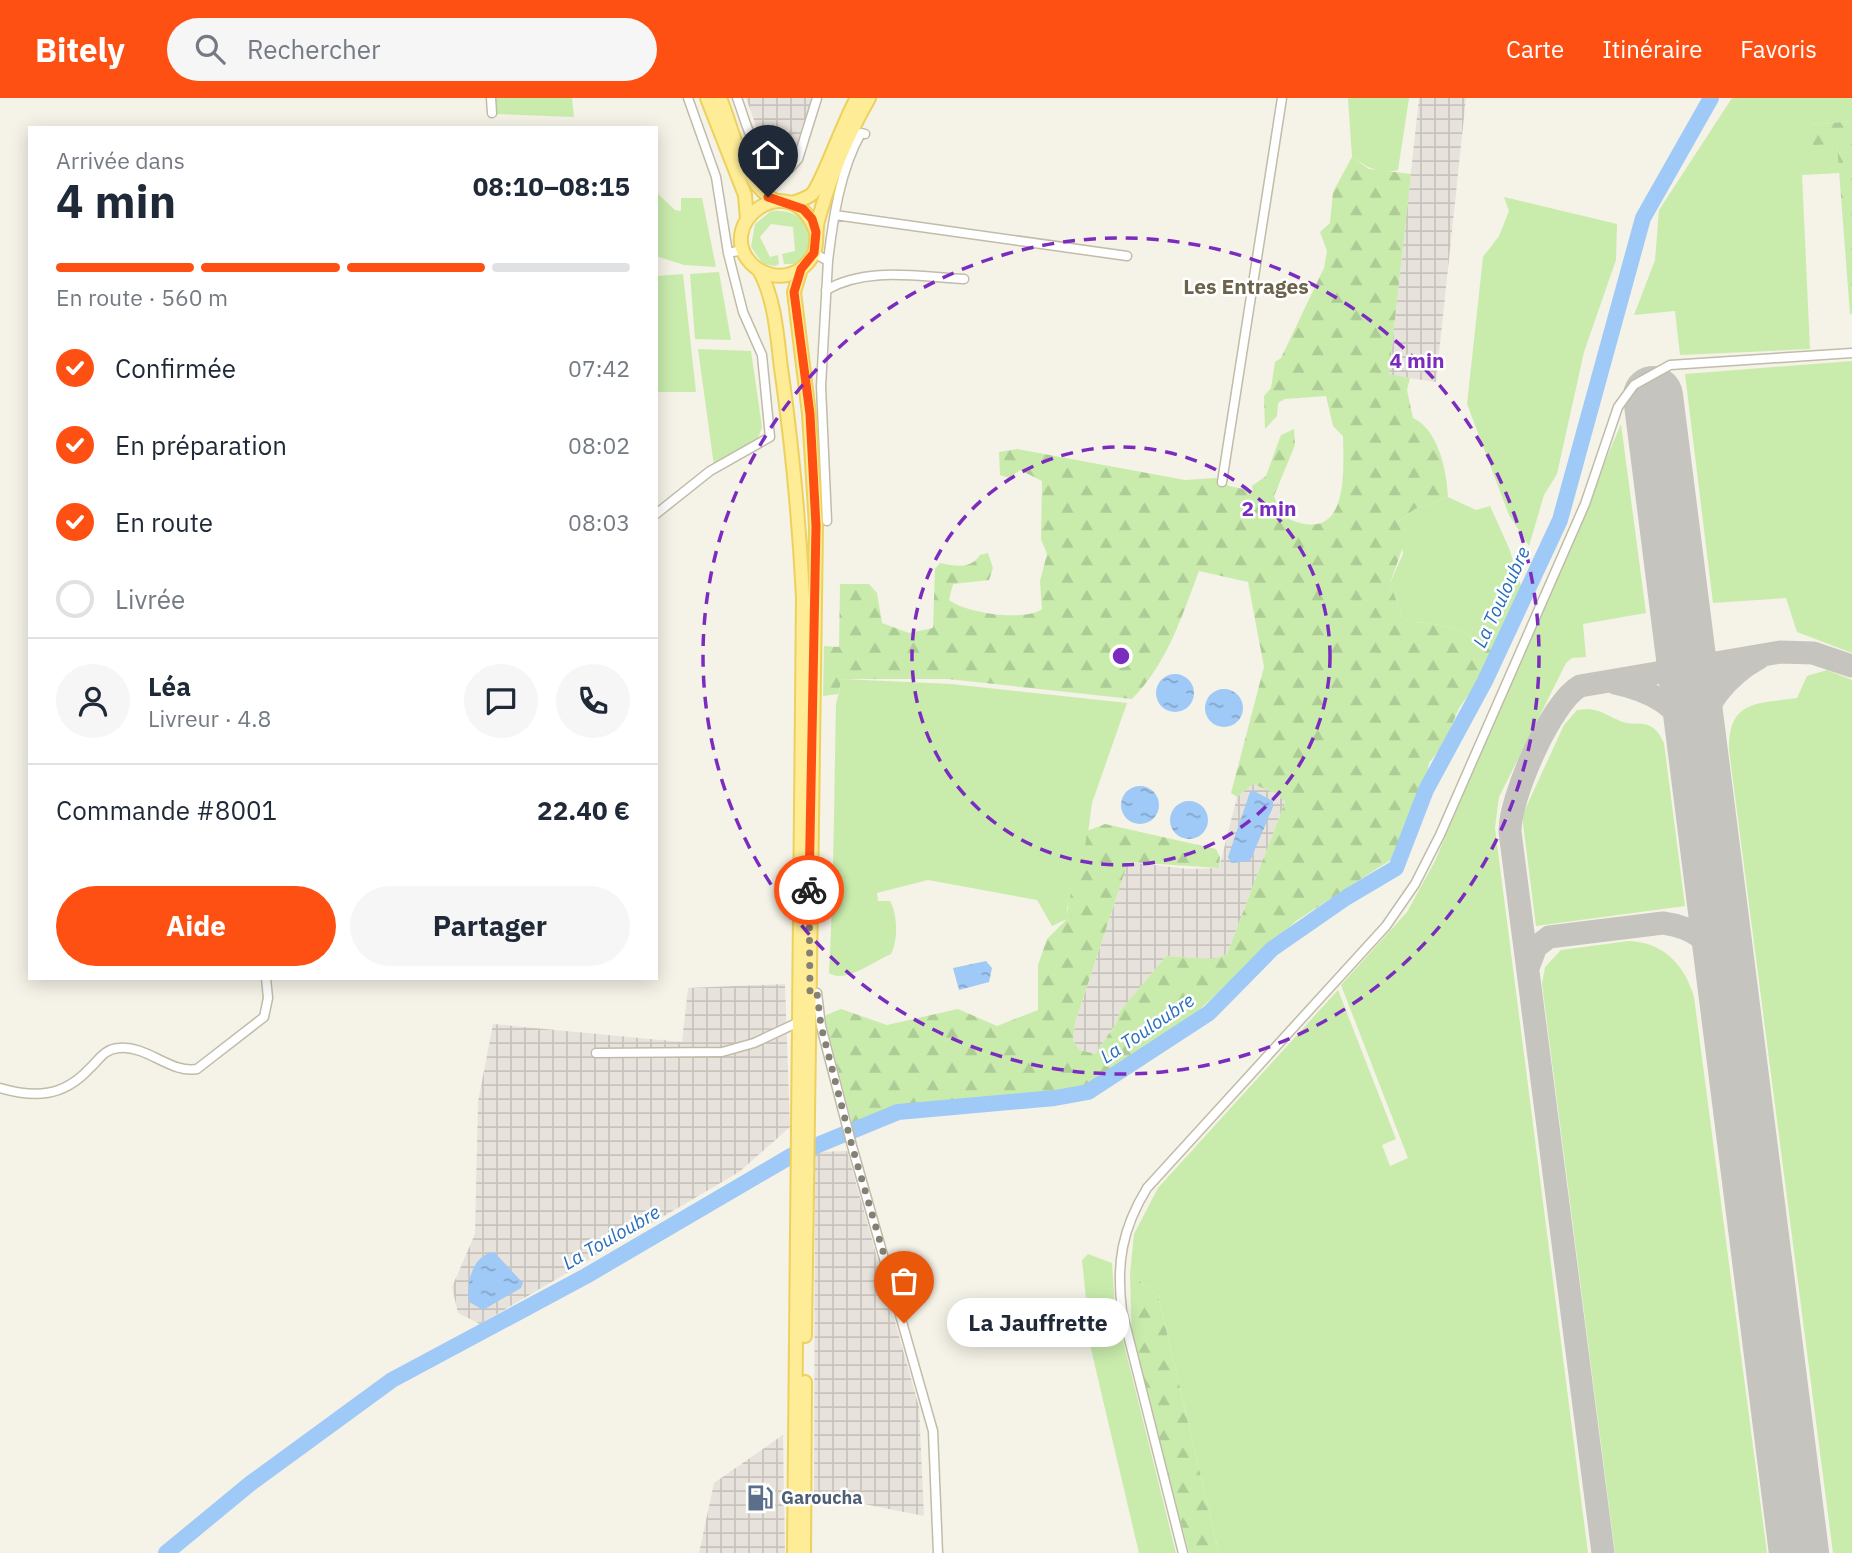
<!DOCTYPE html>
<html lang="fr">
<head>
<meta charset="utf-8">
<style>
	body { margin:0; font-family:"IBM Plex Sans",sans-serif; background:#f6f6f7; color:#1f2937; height:100vh; display:flex; flex-direction:column; font-size:26px; white-space:nowrap }
	* { box-sizing:border-box; margin:0 }
	p { font-size:23px; color:#747a83 }
	.icon { flex:none; width:38px; height:38px; fill:none; stroke:currentColor; stroke-width:2; stroke-linecap:round; stroke-linejoin:round }
	.map { position:relative; flex:1; overflow:hidden }
	.panel { position:absolute; left:28px; top:28px; width:630px; height:854px; display:flex; flex-direction:column; background:#fff; border-radius:0px; box-shadow:0 4px 18px #0003 }
	.panel>* { flex:none }
	.pin { position:absolute; display:grid; place-items:center; width:60px; height:60px; color:#fff; margin:-72px -30px; border-radius:50% 50% 50% 0; rotate:-45deg; box-shadow:0 0 7px #0007 }
	.pin .icon { rotate:45deg }
	.courier { position:absolute; display:grid; place-items:center; width:70px; height:70px; margin:-35px; border:5px solid #ff5014; border-radius:50%; background:#fff; color:#222; box-shadow:0 2px 9px #0007 }
	.bubble { position:absolute; height:49px; border-radius:24px; background:#fff; box-shadow:0 4px 18px #0003; font-size:23px; font-weight:700; line-height:49px; text-align:center }
	.overview em { font-style:normal; font-weight:700 }
	.overview div { display:flex; flex-direction:column-reverse }
	.overview { display:flex; align-items:center; justify-content:space-between; height:119px; padding:0 28px }
	h1 { font-size:46px; font-weight:700; line-height:52px }
	.bar { display:grid; grid-template-columns:repeat(4,1fr); gap:10px 7px; align-content:center; height:84px; padding:0 28px }
	.bar i { height:9px; border-radius:5px; background:#e0e1e3 }
	.bar .selected { background:#ff5014 }
	.bar p { grid-column:span 4 }
	.line { display:flex; align-items:center; gap:18px; padding:0 28px; border-top:2px solid #e0e1e3 }
	.line div { flex:1 }
	.round { display:grid; place-items:center; flex:none; width:74px; height:74px; border-radius:37px; background:#f6f6f7 }
	ol { padding:0 28px; list-style:none }
	li { display:flex; align-items:center; gap:21px; height:77px }
	li p { margin-inline-start:auto }
	li .icon { padding:7px; border-radius:50%; background:#ff5014; color:#fff; stroke-width:4 }
	li:last-child { color:#747a83 }
	li i { width:38px; height:38px; border:4px solid #e0e1e3; border-radius:50% }
	.primary-button { display:flex; gap:14px; margin-top:auto; padding:14px 28px }
	.primary-button a { flex:1; height:80px; border-radius:42px; background:#ff5014; color:#fff; font-size:28px; font-weight:700; line-height:80px; text-align:center }
	.primary-button a+a { background:#f6f6f7; color:#1f2937 }
	header { display:flex; align-items:center; gap:42px; box-sizing:border-box; height:98px; padding:0 35px; background:#ff5014; color:#fff }
	header strong { font-size:33px }
	nav { display:flex; gap:38px; margin-inline-start:auto; font-size:24px }
	.search { width:490px; height:63px; background:#f6f6f7; display:flex; align-items:center; gap:18px; box-sizing:border-box; padding:0 24px; border-radius:38px; color:#747a83; font-size:26px }
	.map>svg:first-child { display:block }
	.industrial { fill:url(#industrial-grid) }
	.green { fill:#c9ecad }
	.forest { fill:url(#forest-firs) }
	.water { fill:url(#water-ripples) }
	.lines { fill:none; stroke-linecap:round; stroke-linejoin:round }
	.river { stroke:#9fc9f6; stroke-width:16 }
	.taxiway { stroke:#c6c4bf; stroke-width:23 }
	.runway { stroke:#c6c4bf; stroke-width:60 }
	.street-casing { stroke:#c1bca9; stroke-width:11 }
	.primary-casing { stroke:#edd15d; stroke-width:16 }
	.street { stroke:#fff; stroke-width:8 }
	.primary { stroke:#ffec96; stroke-width:12 }
	.done { stroke:#858074; stroke-width:7; stroke-dasharray:0 12.6 }
	.route { stroke:#ff5014; stroke-width:9 }
	.ring { fill:none; stroke:#7b2cbf; stroke-width:3.5; stroke-dasharray:12 9 }
	.labels { text-anchor:middle; stroke-width:5; stroke-linejoin:round; paint-order:stroke }
	.service-label { font-size:18px; font-weight:bold; fill:#4e5e75; stroke:#fff; text-anchor:start }
	.water-label { font-size:19px; font-style:italic; fill:#266dbe; stroke:#fff }
	.quarter-label { font-size:21px; font-weight:bold; fill:#6d634c; stroke:#fff }
	.centre { fill:#7b2cbf; stroke:#fff; stroke-width:3.5 }
	.ring-label { font-size:21px; text-anchor:middle; font-weight:bold; fill:#7b2cbf; stroke:#fff; stroke-width:5; stroke-linejoin:round; paint-order:stroke }
</style>
</head>
<body>
<header>
<strong>Bitely</strong>
<div class="search"><svg class="icon" aria-label="search" viewBox="0 0 24 24"><circle cx="10" cy="10" r="6"/><path d="M15 15l6 6"/></svg>Rechercher</div>
<nav><a>Carte</a><a>Itinéraire</a><a>Favoris</a></nav>
</header>
<div class="map">
<svg width="1852" height="1455" viewBox="0 0 1852 1455">
	<defs>
		<pattern id="industrial-grid" width="8" height="8" patternUnits="userSpaceOnUse" patternTransform="scale(1.75)"><rect width="8" height="8" fill="#e7e3dc"/><path d="M0 4h8M4 0v8" fill="none" stroke="#c8c4bd"/></pattern>
		<pattern id="forest-firs" width="22" height="20" patternUnits="userSpaceOnUse" patternTransform="scale(1.75)"><rect width="22" height="20" fill="#c9ecad"/><path d="M5 1l3.5 6h-7zM16 11l3.5 6h-7z" fill="#aecc95"/></pattern>
		<pattern id="water-ripples" width="26" height="14" patternUnits="userSpaceOnUse" patternTransform="scale(1.75)"><rect width="26" height="14" fill="#9fc9f6"/><path d="M2 4q2-2 4 0t4 0M15 11q2-2 4 0t4 0" fill="none" stroke="#84a5c8"/></pattern>
	</defs>
	<rect width="100%" height="100%" fill="#f5f2e7"/>
	<path class="industrial" d="M 746,0 L 815,0 L 795,64 L 768,61 Z
		M 1419,0 L 1466,0 L 1436,284 L 1389,277 Z
		M 1253,686 L 1277,696 L 1285,704 L 1227,856 L 1215,861 L 1166,858 L 1120,913 L 1117,924 L 1095,956 L 1080,952 L 1073,943 L 1075,925 L 1128,764 L 1188,771 L 1219,770 L 1237,699 Z
		M 785,886 L 790,1029 L 739,1074 L 480,1226 L 458,1215 L 452,1189 L 475,1136 L 478,1004 L 493,926 L 682,944 L 688,890 Z
		M 847,1053 L 919,1309 L 924,1418 L 814,1396 L 815,1054 Z
		M 783,1337 L 785,1455 L 699,1455 L 714,1385 Z"/>
	<path class="green" d="M 494,0 L 572,0 L 574,19 L 495,16 Z
		M 1348,0 L 1409,0 L 1398,72 C 1379,77 1367,69 1352,59 Z
		M 1732,0 L 1852,0 L 1852,23 L 1811,27 L 1837,45 L 1840,75 L 1802,77 L 1810,251 L 1680,257 L 1675,213 L 1634,217 L 1655,162 L 1659,112 Z
		M 656,94 L 675,112 L 681,113 L 681,100 L 702,100 L 716,169 L 684,167 L 656,158 Z
		M 1504,99 L 1617,126 L 1616,162 L 1584,254 L 1557,376 L 1544,397 L 1529,448 L 1509,417 L 1467,306 L 1483,159 L 1499,138 L 1509,113 Z
		M 771,113 C 806,109 822,140 798,166 L 784,166 L 782,156 L 795,153 L 793,129 L 771,126 L 760,139 L 770,159 L 778,157 L 779,166 L 775,168 L 763,166 L 751,149 L 755,126 Z
		M 719,174 L 731,242 L 695,241 L 690,176 Z
		M 683,176 L 696,294 L 656,294 L 656,178 Z
		M 698,251 L 751,253 L 762,329 L 758,340 L 714,368 Z
		M 1852,263 L 1852,555 L 1797,534 L 1786,500 L 1713,505 L 1685,276 Z
		M 1621,326 L 1646,515 L 1583,526 L 1586,559 L 1572,560 L 1566,565 L 1499,699 L 1495,730 L 1588,1455 L 1219,1455 L 1158,1197 L 1130,1176 L 1134,1136 L 1158,1090 L 1338,892 L 1396,1041 L 1382,1047 L 1390,1068 L 1408,1060 L 1341,887 L 1407,814 L 1435,763 Z
		M 1448,399 L 1476,412 L 1490,408 L 1509,450 L 1521,488 L 1492,553 C 1465,533 1443,524 1409,524 L 1402,518 L 1390,485 L 1403,456 L 1398,424 L 1415,411 Z
		M 1827,572 L 1852,582 L 1852,1455 L 1833,1455 L 1729,652 C 1728,601 1758,606 1797,600 L 1807,578 Z
		M 842,581 L 951,586 L 1127,605 L 1092,705 L 1085,758 L 1067,810 L 1067,821 L 1052,828 L 1037,802 L 928,782 L 877,795 L 878,803 L 890,803 C 898,817 898,843 891,856 C 874,863 846,886 829,875 C 834,785 834,696 836,606 Z
		M 1587,611 C 1601,612 1606,617 1618,622 C 1638,632 1650,615 1664,645 L 1685,808 L 1536,828 L 1522,718 L 1564,627 L 1577,612 Z
		M 1629,843 C 1663,844 1685,867 1694,899 L 1767,1455 L 1615,1455 L 1542,886 L 1545,869 L 1561,852 Z
		M 1088,1156 L 1112,1165 L 1115,1210 L 1176,1455 L 1139,1455 L 1083,1217 L 1087,1211 L 1082,1162 Z"/>
	<path class="forest" d="M 1852,23 L 1852,216 L 1850,216 L 1837,46 L 1813,47 L 1811,27 Z
		M 1352,59 L 1369,71 L 1411,76 L 1389,276 L 1410,280 L 1407,292 L 1413,320 C 1438,331 1447,373 1448,399 L 1415,411 L 1398,424 L 1405,443 L 1390,485 L 1402,518 L 1409,524 C 1443,524 1465,533 1492,553 L 1479,582 L 1459,610 L 1444,646 L 1429,665 L 1426,681 L 1392,761 L 1296,823 L 1198,913 L 1137,959 L 1080,991 L 994,1003 L 893,1009 L 853,1029 L 824,918 L 841,911 L 887,927 L 958,911 L 997,928 L 1038,912 L 1038,867 L 1047,841 L 1067,821 C 1067,795 1085,764 1087,733 L 1105,726 L 1216,751 L 1220,759 L 1219,770 L 1128,764 L 1075,925 L 1073,943 L 1080,952 L 1095,956 L 1117,924 L 1120,913 L 1166,858 L 1215,861 L 1227,856 L 1285,704 L 1277,696 L 1253,686 L 1237,699 L 1231,695 L 1264,569 L 1248,484 L 1199,473 C 1182,518 1167,566 1132,601 L 948,581 L 842,581 L 838,596 L 823,598 L 824,548 L 839,549 L 840,486 L 869,486 L 877,495 L 882,525 L 909,535 L 933,530 L 935,471 L 940,465 C 956,468 970,472 980,457 L 988,455 L 993,470 L 989,482 L 953,486 L 949,502 C 965,515 1025,524 1042,511 L 1040,483 L 1047,456 L 1041,441 L 1042,383 L 1020,372 L 1009,380 L 1000,377 L 999,354 L 1017,351 L 1185,382 L 1216,380 L 1229,388 L 1253,393 L 1252,388 L 1266,378 L 1281,337 L 1294,331 L 1295,347 L 1274,398 L 1282,418 C 1348,451 1344,381 1343,338 L 1333,328 L 1326,298 L 1285,301 L 1278,305 L 1277,318 L 1265,331 L 1264,298 L 1271,290 L 1275,264 L 1281,260 L 1324,170 L 1327,153 L 1320,134 L 1330,125 L 1333,94 Z
		M 1130,1176 L 1158,1197 L 1219,1455 L 1189,1455 L 1132,1241 Z"/>
	<path class="water" d="M1156 595a19 19 0 1 1 38 0a19 19 0 1 1-38 0Z
		M1205 610a19 19 0 1 1 38 0a19 19 0 1 1-38 0Z
		M1121 707a19 19 0 1 1 38 0a19 19 0 1 1-38 0Z
		M 1254,693 L 1273,703 L 1273,709 L 1250,763 L 1231,765 L 1228,759 L 1250,694 Z
		M1170 722a19 19 0 1 1 38 0a19 19 0 1 1-38 0Z
		M 986,863 L 992,870 L 989,884 L 959,892 L 953,870 Z
		M 494,1154 L 523,1185 L 521,1190 L 483,1212 L 469,1204 C 466,1186 472,1157 494,1154 Z"/>
	<g class="lines">
		<path class="river" d="M 166,1455 L 251,1385 L 392,1282 L 586,1178 L 791,1058 L 898,1014 L 1055,1000 L 1088,994 L 1209,915 L 1272,851 L 1347,799 L 1396,770 L 1426,692 L 1485,583 L 1560,422 L 1643,120 L 1711,0"/>
		<path class="taxiway" d="M 1615,585 C 1653,593 1678,608 1696,643
			M 1696,643 C 1701,609 1728,577 1759,560
			M 1528,870 L 1536,849 L 1549,839 L 1663,825 C 1694,829 1713,844 1726,873
			M 1603,1455 L 1510,734 C 1509,701 1551,604 1580,588 L 1780,554 L 1813,555 L 1852,568"/>
		<path class="runway" d="M 1653,298 L 1799,1455"/>
		<g class="street-casing">
			<path id="street" d="M 491,0 L 492,15
				M 688,0 L 716,79 L 728,155 L 743,152
				M 737,0 C 748,28 754,71 790,70 L 798,61 L 817,0
				M 835,117 L 1127,158
				M 814,155 L 828,163 L 821,288 L 827,423
				M 828,163 C 833,121 840,72 861,35 L 865,36
				M 826,192 C 867,168 919,179 964,181
				M 1222,384 L 1282,0
				M 656,416 L 710,373 L 770,339 L 762,257 L 743,214 L 728,155
				M 808,896 L 817,895 L 821,928 L 852,1048 L 933,1333 L 938,1455
				M 596,955 L 722,954 L 754,945 L 803,922
				M 0,990 C 35,1000 63,999 89,971 C 99,962 104,951 119,950 C 147,947 171,976 197,971 L 264,919 L 268,900 L 266,880
				M 1183,1455 L 1122,1213 C 1116,1165 1122,1131 1147,1090 L 1386,828 L 1415,786 L 1440,737 L 1585,406 L 1618,309 L 1634,287 L 1670,267 L 1852,255"/>
		</g>
		<g class="primary-casing">
			<path id="primary" d="M 707,0 L 745,97 L 747,121
				M 720,0 C 734,34 742,85 776,103
				M 792,105 C 798,103 806,101 812,96 C 822,86 845,19 857,0
				M 816,134 C 791,64 708,129 755,169 C 765,177 779,180 791,176 C 801,173 810,164 814,155 C 818,145 815,134 818,123 C 829,82 848,37 869,0
				M 801,171 L 794,194 L 809,316 L 816,428 L 805,1238
				M 759,172 C 775,201 777,237 781,270 C 792,346 799,422 803,499 L 794,1455
				M 804,1455 L 805,1284"/>
		</g>
		<use href="#street" class="street"/>
		<use href="#primary" class="primary"/>
	</g>
	<g class="lines">
		<path class="done" d="M 809,792 L 810,896 L 817,895 L 821,928 L 852,1048 L 904,1225"/>
		<path class="route" d="M 768,99 L 803,111 L 812,121 L 816,134 L 814,155 L 801,171 L 794,194 L 810,316 L 816,428 L 809,792"/>
	</g>
	<g class="ring">
		<circle cx="1121" cy="558" r="209"/>
		<circle cx="1121" cy="558" r="418"/>
	</g>
	<defs>
		<g id="fuel-bare" transform="scale(2.1)"><path d="M-5.5-6h7V0h2V4h1.3V-2.5L3-4.5l.8-.8L6-3V5H2.5V1h-1V6h-7ZM-4.2-4.7v3.2H.2V-4.7Z" fill="#5c6f8a" stroke="#fff" stroke-width="2.5" paint-order="stroke"/></g>
	</defs>
	<g fill-rule="evenodd">
		<use href="#fuel-bare" x="760" y="1400"/>
	</g>
	<g class="labels">
		<g class="service-label">
			<text x="781" y="1406">Garoucha</text>
		</g>
		<g class="water-label">
			<text transform="translate(1501 499) rotate(-65)" y="7">La Touloubre</text>
			<text transform="translate(1147 930) rotate(-34)" y="7">La Touloubre</text>
			<text transform="translate(611 1139) rotate(-30)" y="7">La Touloubre</text>
		</g>
		<g class="quarter-label">
			<text x="1246" y="196">Les Entrages</text>
		</g>
	</g>
	<circle cx="1121" cy="558" r="10" class="centre"/>
	<g class="ring-label">
		<text x="1417" y="270">4 min</text>
		<text x="1269" y="418">2 min</text>
	</g>
</svg>
<div class="pin" style="left:904px;top:1225px;background:#ea580c"><svg class="icon" aria-label="bag" viewBox="0 0 24 24"><path d="M5 8h14l-1 12H6zM9 8a3 3 0 0 1 6 0"/></svg></div>
<div class="pin" style="left:768px;top:99px;background:#1f2937"><svg class="icon" aria-label="home" viewBox="0 0 24 24"><path d="M3 11l9-7 9 7M6 9v11h12V9"/></svg></div>
<div class="courier" style="left:809px;top:792px"><svg class="icon" aria-label="bike" viewBox="0 0 24 24"><circle cx="6" cy="16" r="4"/><circle cx="18" cy="16" r="4"/><path d="M6 16l4-8h5l3 8M10 8l3 8H6M13 5h3"/></svg></div>
<div class="bubble" style="left:947px;top:1200px;width:182px">La Jauffrette</div>
<section class="panel">
<div class="overview"><div><h1>4 min</h1><p>Arrivée dans</p></div><em>08:10–08:15</em></div>
<div class="bar"><i class="selected"></i><i class="selected"></i><i class="selected"></i><i></i><p>En route · 560 m</p></div>
<ol>
<li><svg class="icon" aria-label="check" viewBox="0 0 24 24"><path d="M5 12l5 5 9-10"/></svg>Confirmée<p>07:42</p></li>
<li><svg class="icon" aria-label="check" viewBox="0 0 24 24"><path d="M5 12l5 5 9-10"/></svg>En préparation<p>08:02</p></li>
<li><svg class="icon" aria-label="check" viewBox="0 0 24 24"><path d="M5 12l5 5 9-10"/></svg>En route<p>08:03</p></li>
<li><i></i>Livrée</li>
</ol>
<div class="line" style="height:126px"><a class="round"><svg class="icon" aria-label="person" viewBox="0 0 24 24"><circle cx="12" cy="8" r="4"/><path d="M4 21q1-7 8-7t8 7"/></svg></a><div><b>Léa</b><p>Livreur · 4.8</p></div><a class="round"><svg class="icon" aria-label="chat" viewBox="0 0 24 24"><path d="M4 5h16v11H9l-5 4z"/></svg></a><a class="round"><svg class="icon" aria-label="phone" viewBox="0 0 24 24"><path d="M5 4h4l2 5-3 2q2 4 5 5l2-3 5 2v4C11 20 4 13 5 4z"/></svg></a></div>
<div class="line" style="height:91px"><div>Commande #8001</div><b>22.40 €</b></div>
<div class="primary-button"><a>Aide</a><a>Partager</a></div>
</section>
</div>
</body>
</html>
